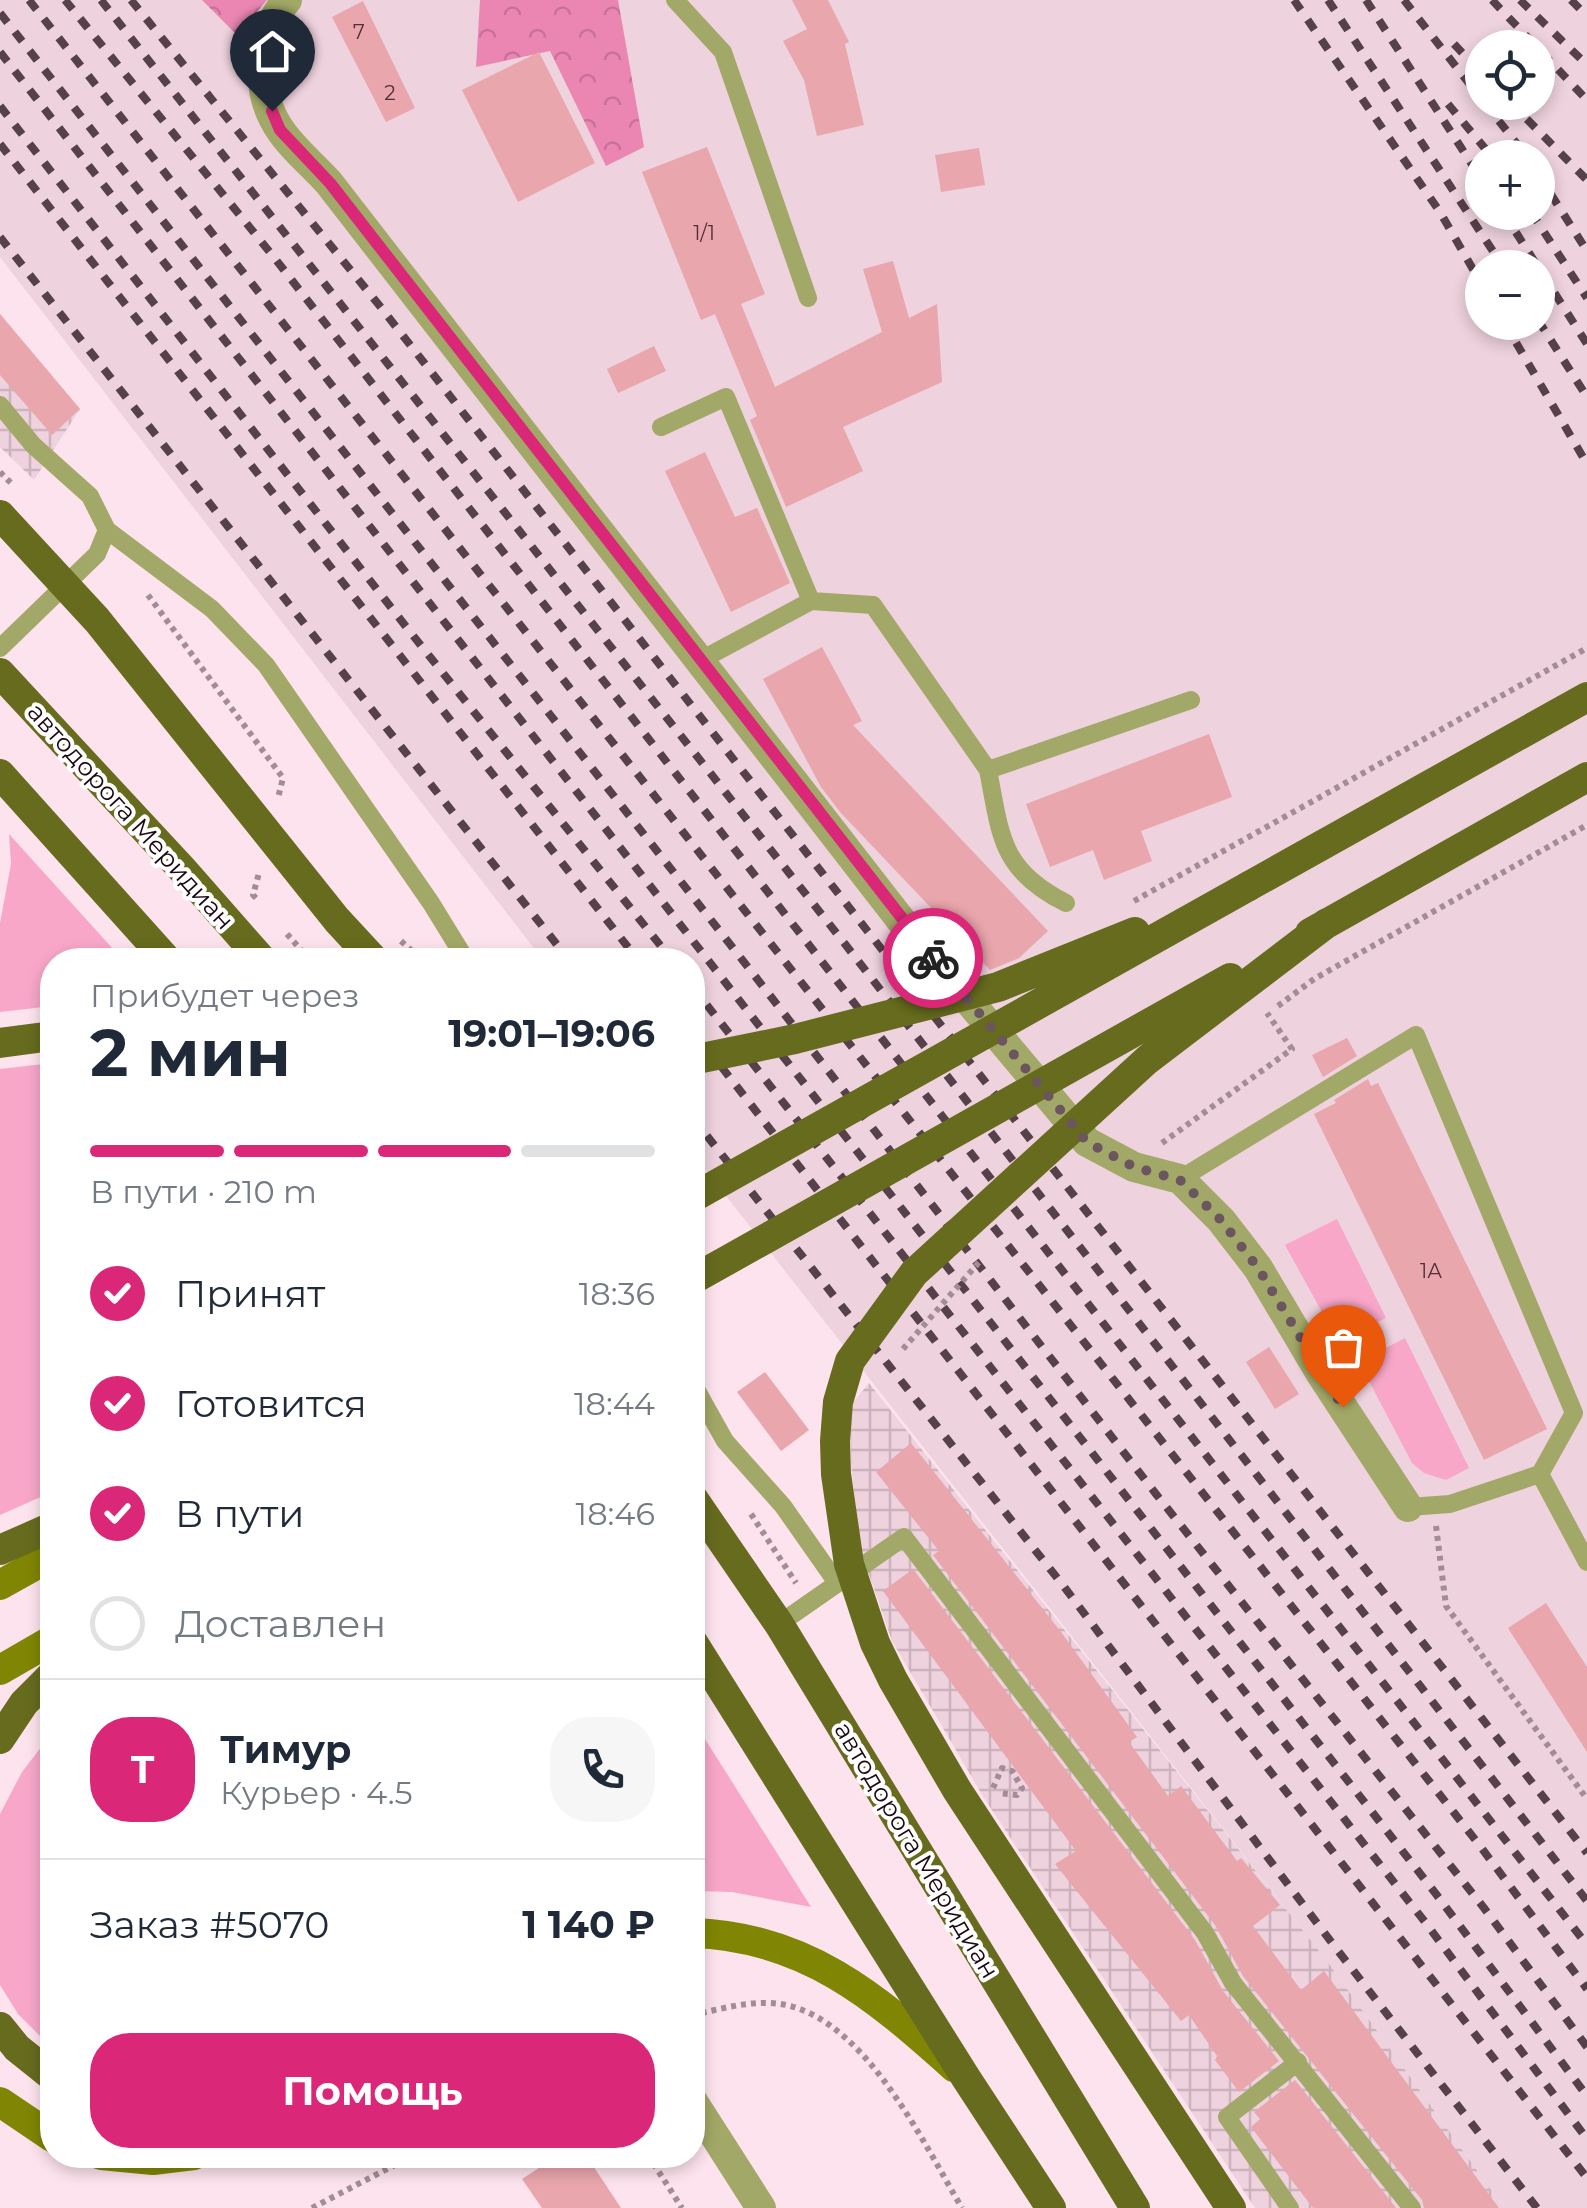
<!DOCTYPE html>
<html lang="ru">
<head>
<meta charset="utf-8">
<style>
	body { margin:0; font-family:Montserrat,sans-serif; background:#f6f6f7; color:#1f2937; height:100vh; display:flex; flex-direction:column; font-size:38px; white-space:nowrap }
	* { box-sizing:border-box; margin:0 }
	p { font-size:32px; color:#747a83 }
	.icon { flex:none; width:55px; height:55px; fill:none; stroke:currentColor; stroke-width:2; stroke-linecap:round; stroke-linejoin:round }
	.map { position:relative; flex:1; overflow:hidden }
	.panel { position:absolute; left:40px; top:948px; width:665px; height:1220px; display:flex; flex-direction:column; background:#fff; border-radius:40px; box-shadow:0 5px 15px #0003 }
	.panel>* { flex:none }
	.buttons { position:absolute; left:1465px; top:30px; display:grid; gap:20px }
	.buttons a { display:grid; place-items:center; width:90px; height:90px; border-radius:50%; background:#fff; box-shadow:0 5px 15px #0003; font-size:50px }
	.pin { position:absolute; display:grid; place-items:center; width:85px; height:85px; color:#fff; margin:-102px -42px; border-radius:50% 50% 50% 0; rotate:-45deg; box-shadow:0 0 10px #0007 }
	.pin .icon { rotate:45deg }
	.courier { position:absolute; display:grid; place-items:center; width:100px; height:100px; margin:-50px; border:8px solid #db2777; border-radius:50%; background:#fff; color:#222; box-shadow:0 2px 12px #0007 }
	.overview em { font-style:normal; font-weight:700 }
	.overview div { display:flex; flex-direction:column-reverse }
	.overview { display:flex; align-items:center; justify-content:space-between; height:170px; padding:0 50px }
	h1 { font-size:65px; font-weight:700; line-height:75px }
	.bar { display:grid; grid-template-columns:repeat(4,1fr); gap:15px 10px; align-content:center; height:120px; padding:0 50px }
	.bar i { height:12px; border-radius:8px; background:#e0e1e3 }
	.bar .active { background:#db2777 }
	.bar p { grid-column:span 4 }
	.line { display:flex; align-items:center; gap:25px; padding:0 50px; border-top:2px solid #e0e1e3 }
	.line div { flex:1 }
	.round { display:grid; place-items:center; flex:none; width:105px; height:105px; border-radius:40px; background:#f6f6f7 }
	ol { padding:0 50px; list-style:none }
	li { display:flex; align-items:center; gap:30px; height:110px }
	li p { margin-inline-start:auto }
	li .icon { padding:10px; border-radius:50%; background:#db2777; color:#fff; stroke-width:4 }
	li:last-child { color:#747a83 }
	li i { width:55px; height:55px; border:5px solid #e0e1e3; border-radius:50% }
	.primary-button { display:flex; gap:20px; margin-top:auto; padding:20px 50px }
	.primary-button a { flex:1; height:115px; border-radius:40px; background:#db2777; color:#fff; font-size:40px; font-weight:700; line-height:115px; text-align:center }
	.map>svg:first-child { display:block }
	.built { fill:#eed2dd; fill-rule:evenodd }
	.industrial { fill:url(#industrial-grid) }
	.green { fill:#f8a7c9 }
	.forest { fill:url(#forest-crowns) }
	.building { fill:#e9a6ac }
	.lines { fill:none; stroke-linecap:round; stroke-linejoin:round }
	.path { stroke:#a48c96; stroke-width:6; stroke-dasharray:5 5; stroke-linecap:butt }
	.lane { stroke:#a2a867; stroke-width:18 }
	.street { stroke:#a2a867; stroke-width:30 }
	.secondary { stroke:#808603; stroke-width:30 }
	.primary { stroke:#666b1d; stroke-width:30 }
	.rail { stroke:#56404a; stroke-width:8; stroke-dasharray:12 12; stroke-linecap:butt }
	.path-bridge { stroke:#a48c96; stroke-width:6; stroke-dasharray:5 5; stroke-linecap:butt }
	.primary-bridge { stroke:#666b1d; stroke-width:30 }
	.done { stroke:#6b555f; stroke-width:10; stroke-dasharray:0 18 }
	.route { stroke:#db2777; stroke-width:12 }
	.labels { text-anchor:middle; stroke-width:8; stroke-linejoin:round; paint-order:stroke }
	.number-label { font-size:20px; fill:#503038 }
	.street-label { font-size:25px; fill:#1d0812; stroke:#fff }
</style>
</head>
<body>
<div class="map">
<svg width="1587" height="2208" viewBox="0 0 1587 2208">
	<defs>
		<pattern id="industrial-grid" width="8" height="8" patternUnits="userSpaceOnUse" patternTransform="scale(2.5)"><rect width="8" height="8" fill="#eed2dd"/><path d="M0 4h8M4 0v8" fill="none" stroke="#ccb3bd"/></pattern>
		<pattern id="forest-crowns" width="20" height="18" patternUnits="userSpaceOnUse" patternTransform="scale(2.5)"><rect width="20" height="18" fill="#eb86b3"/><path d="M2 6a3 3 0 1 1 6 0M12 15a3 3 0 1 1 6 0" fill="none" stroke="#c97299"/></pattern>
	</defs>
	<rect width="100%" height="100%" fill="#fde3ed"/>
	<path class="built" d="M 0,0 L 1587,0 L 1587,2208 L 1504,2208 L 1327,1961 L 693,1154 L 692,960 L 543,960 L 0,257 ZM 1482,48 L 1538,48 L 1538,102 L 1482,102 ZM 1482,158 L 1538,158 L 1538,212 L 1482,212 ZM 1482,268 L 1538,268 L 1538,322 L 1482,322 Z"/>
	<path class="industrial" d="M 0,314 L 80,409 L 34,480 L 0,447 Z
		M 869,1383 L 1327,1961 L 1504,2208 L 1255,2208 L 984,1798 L 892,1641 L 859,1545 L 851,1462 L 850,1406 Z"/>
	<path class="green" d="M 9,834 L 123,960 L 52,960 L 52,1006 L 0,1012 L 0,923 L 11,864 Z
		M 52,1063 L 52,1492 L 0,1515 L 0,1069 Z
		M 1337,1219 L 1386,1318 L 1338,1341 L 1285,1245 Z
		M 1405,1338 L 1469,1468 L 1446,1480 L 1424,1473 L 1412,1463 L 1359,1362 Z
		M 692,1720 L 693,1720 L 811,1907 L 732,1892 L 693,1891 Z
		M 52,1733 L 52,2048 L 18,2014 L 0,1985 L 0,1814 L 22,1772 Z"/>
	<path class="forest" d="M 202,0 L 267,0 L 237,35 Z
		M 480,0 L 618,0 L 644,147 L 606,166 L 550,51 L 476,67 Z"/>
	<path class="building" d="M 792,0 L 828,0 L 849,42 L 845,44 L 864,125 L 817,136 L 804,80 L 783,41 L 807,29 Z
		M 363,1 L 415,108 L 386,122 L 332,17 Z
		M 539,52 L 595,163 L 518,202 L 462,90 Z
		M 707,147 L 765,294 L 741,304 L 775,387 L 882,332 L 863,269 L 893,261 L 909,318 L 937,304 L 942,382 L 843,427 L 863,471 L 786,507 L 750,420 L 757,416 L 715,314 L 701,320 L 642,172 Z
		M 979,148 L 985,185 L 941,192 L 935,155 Z
		M 0,314 L 80,409 L 52,435 L 0,375 Z
		M 654,346 L 666,371 L 618,393 L 607,369 Z
		M 705,452 L 735,517 L 757,508 L 790,583 L 731,612 L 665,471 Z
		M 822,647 L 862,721 L 853,725 L 1048,931 L 1019,958 L 990,970 L 840,812 L 821,787 L 763,679 Z
		M 1209,734 L 1232,797 L 1141,831 L 1152,861 L 1104,880 L 1093,850 L 1050,867 L 1026,804 Z
		M 1347,1038 L 1357,1056 L 1323,1077 L 1312,1055 Z
		M 1368,1079 L 1371,1086 L 1378,1083 L 1547,1429 L 1484,1460 L 1314,1114 L 1336,1103 L 1334,1100 Z
		M 1269,1347 L 1299,1394 L 1275,1409 L 1246,1362 Z
		M 765,1372 L 809,1430 L 781,1451 L 737,1392 Z
		M 911,1443 L 1061,1632 L 1137,1737 L 1129,1742 L 1168,1796 L 1181,1786 L 1237,1861 L 1241,1858 L 1280,1905 L 1253,1926 L 1301,1990 L 1324,1971 L 1499,2208 L 1424,2208 L 1422,2200 L 1243,1976 L 1215,1925 L 933,1555 L 939,1551 L 876,1472 Z
		M 913,1569 L 1195,1940 L 1223,1991 L 1279,2061 L 1239,2092 L 1215,2060 L 1217,2056 L 1189,2015 L 1181,2021 L 1055,1864 L 1076,1851 L 883,1591 Z
		M 1546,1603 L 1587,1667 L 1587,1752 L 1508,1628 Z
		M 1295,2080 L 1396,2208 L 1313,2208 L 1251,2127 L 1260,2119 L 1254,2112 Z
		M 559,2155 L 586,2155 L 621,2208 L 542,2208 L 522,2179 Z"/>
	<g class="lines">
		<path class="path" d="M 148,595 L 283,778 L 278,798
			M 256,898 L 253,895 L 259,873
			M 287,934 L 310,960
			M 1162,1143 L 1292,1049 L 1267,1013
			M 751,1514 L 796,1583
			M 1436,1526 L 1446,1606 L 1587,1799
			M 993,1788 L 1002,1768 L 1012,1771 L 1022,1788 L 1017,1795 L 999,1793
			M 692,2015 C 717,2010 743,2002 769,2003 C 859,2005 922,2141 962,2208
			M 648,2155 L 682,2208
			M 312,2208 L 414,2155"/>
		<path class="lane" d="M 675,0 L 723,52 L 808,298
			M 0,405 L 33,445 L 90,496 L 107,530 L 97,554 L 0,648
			M 661,427 L 726,397 L 811,601
			M 107,530 L 212,609 L 266,665 L 431,903 L 466,960
			M 701,660 L 811,601 L 873,605 L 988,770 L 1191,700
			M 988,770 C 1001,836 1000,870 1066,903
			M 1180,1179 L 1416,1035 L 1574,1413 L 1540,1474
			M 692,1382 L 725,1441 L 783,1506 L 837,1583
			M 1408,1507 L 1450,1504 L 1540,1474 L 1587,1562
			M 779,1624 L 904,1537 L 1205,1933 L 1233,1983 L 1412,2208
			M 1290,2208 L 1227,2117 L 1298,2062"/>
		<path class="street" d="M 287,0 C 257,35 254,93 281,131 C 294,150 314,166 329,183 L 900,919 L 1087,1142 L 1134,1167 L 1180,1179 L 1221,1220 L 1258,1268 L 1321,1374 L 1408,1507
			M 692,2100 L 761,2208"/>
		<path class="secondary" d="M 0,1585 L 52,1556
			M 0,1670 L 52,1640
			M 692,1933 C 804,1936 875,1996 954,2067
			M 0,2102 L 52,2137
			M 101,2155 L 153,2160 L 194,2155"/>
		<path class="primary" d="M 0,673 L 182,869 L 262,960
			M 0,774 L 167,960
			M 1249,886 L 1587,697
			M 0,1043 L 52,1036
			M 692,1497 L 779,1624 L 1135,2208
			M 0,1550 L 52,1527
			M 692,1641 L 966,2078 L 1051,2208
			M 0,1739 L 24,1703 L 52,1675
			M 0,2027 L 17,2048 L 52,2076"/>
		<path class="rail" d="M 29,0 L 1477,1842 L 1587,1989
			M 65,0 L 273,256 L 1587,1945
			M 101,0 L 845,944 L 1587,1901
			M 131,0 L 379,305 L 1587,1853
			M 1294,0 L 1440,212 L 1482,285
			M 1328,0 L 1504,268
			M 1366,0 L 1482,180
			M 1404,0 L 1482,100
			M 1492,0 L 1587,100
			M 1520,0 L 1587,65
			M 1571,0 L 1587,16
			M 0,13 L 751,971 L 1156,1494 L 1484,1908 L 1587,2047
			M 1454,44 L 1482,74
			M 0,52 L 1436,1894 L 1587,2096
			M 1484,102 L 1528,158
			M 1510,102 L 1587,180
			M 1448,104 L 1493,158
			M 0,106 L 411,633 L 672,960
			M 0,144 L 638,960
			M 1538,174 L 1587,251
			M 1503,212 L 1587,344
			M 1531,212 L 1587,298
			M 0,237 L 569,960
			M 1538,320 L 1587,397
			M 1504,322 L 1587,464
			M 692,986 L 1425,1922 L 1587,2139
			M 692,1029 L 1587,2178
			M 692,1117 L 1062,1584 L 1332,1943 L 1537,2208"/>
		<path class="path-bridge" d="M 0,472 L 14,486
			M 1134,901 L 1587,648
			M 401,941 L 422,960
			M 1278,1006 L 1314,979 L 1587,825
			M 903,1349 L 980,1261"/>
		<path class="primary-bridge" d="M 0,515 L 97,620 L 337,920 L 374,960
			M 1310,933 L 1587,777
			M 692,1060 L 795,1039 L 998,987 L 1135,932
			M 692,1198 L 1249,886
			M 692,1280 L 1230,978
			M 1231,2208 L 957,1790 L 893,1680 L 875,1643 L 849,1564 L 836,1474 L 835,1441 L 838,1402 L 850,1361 L 914,1273 L 1147,1060 L 1327,923"/>
	</g>
	<g class="lines">
		<path class="done" d="M 933,958 L 1087,1142 L 1134,1167 L 1180,1180 L 1221,1220 L 1258,1268 L 1343,1407"/>
		<path class="route" d="M 272,111 L 280,130 L 330,183 L 933,958"/>
	</g>
	<g class="labels">
		<g class="number-label">
			<text x="359" y="39">7</text>
			<text x="390" y="100">2</text>
			<text x="704" y="240">1/1</text>
			<text x="1431" y="1278">1А</text>
		</g>
		<g class="street-label">
			<text transform="translate(131 816) rotate(48)" y="9">автодорога Меридиан</text>
			<text transform="translate(917 1850) rotate(59)" y="9">автодорога Меридиан</text>
		</g>
	</g>
</svg>
<div class="buttons">
<a><svg class="icon" aria-label="locate" viewBox="0 0 24 24"><circle cx="12" cy="12" r="6"/><path d="M12 2v4M12 18v4M2 12h4M18 12h4"/></svg></a>
<a>+</a>
<a>−</a>
</div>
<div class="pin" style="left:1343px;top:1407px;background:#ea580c"><svg class="icon" aria-label="bag" viewBox="0 0 24 24"><path d="M5 8h14l-1 12H6zM9 8a3 3 0 0 1 6 0"/></svg></div>
<div class="pin" style="left:272px;top:111px;background:#1f2937"><svg class="icon" aria-label="home" viewBox="0 0 24 24"><path d="M3 11l9-7 9 7M6 9v11h12V9"/></svg></div>
<div class="courier" style="left:933px;top:958px"><svg class="icon" aria-label="bike" viewBox="0 0 24 24"><circle cx="6" cy="16" r="4"/><circle cx="18" cy="16" r="4"/><path d="M6 16l4-8h5l3 8M10 8l3 8H6M13 5h3"/></svg></div>
<section class="panel">
<div class="overview"><div><h1>2 мин</h1><p>Прибудет через</p></div><em>19:01–19:06</em></div>
<div class="bar"><i class="active"></i><i class="active"></i><i class="active"></i><i></i><p>В пути · 210 m</p></div>
<ol>
<li><svg class="icon" aria-label="check" viewBox="0 0 24 24"><path d="M5 12l5 5 9-10"/></svg>Принят<p>18:36</p></li>
<li><svg class="icon" aria-label="check" viewBox="0 0 24 24"><path d="M5 12l5 5 9-10"/></svg>Готовится<p>18:44</p></li>
<li><svg class="icon" aria-label="check" viewBox="0 0 24 24"><path d="M5 12l5 5 9-10"/></svg>В пути<p>18:46</p></li>
<li><i></i>Доставлен</li>
</ol>
<div class="line" style="height:180px"><b class="round" style="background:#db2777;color:#fff">Т</b><div><b>Тимур</b><p>Курьер · 4.5</p></div><a class="round"><svg class="icon" aria-label="phone" viewBox="0 0 24 24"><path d="M5 4h4l2 5-3 2q2 4 5 5l2-3 5 2v4C11 20 4 13 5 4z"/></svg></a></div>
<div class="line" style="height:130px"><div>Заказ #5070</div><b>1 140 ₽</b></div>
<div class="primary-button"><a>Помощь</a></div>
</section>
</div>
</body>
</html>
